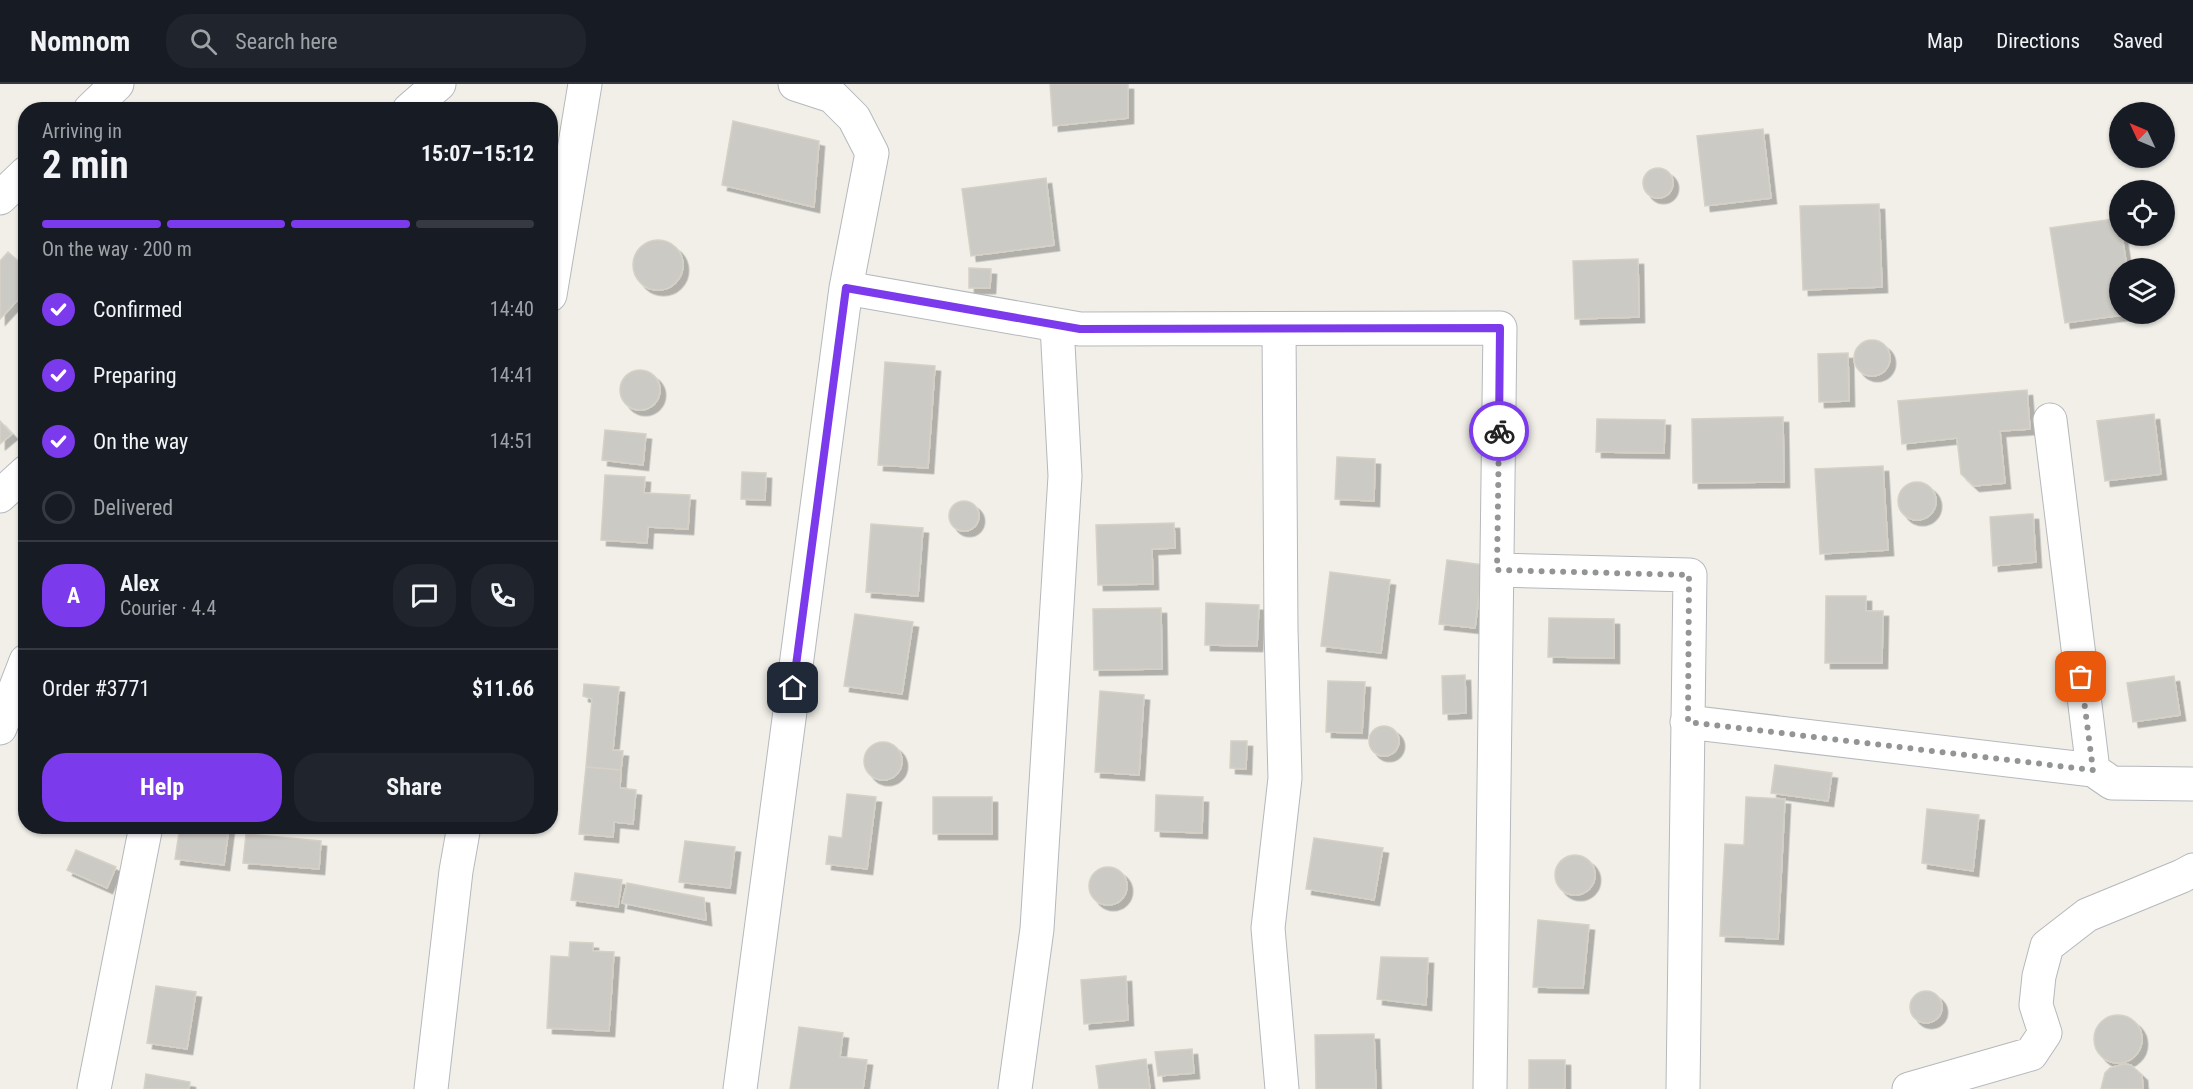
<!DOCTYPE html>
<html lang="en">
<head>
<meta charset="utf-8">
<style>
	body { margin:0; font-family:"Roboto Condensed",sans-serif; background:#20242c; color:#f1f3f6; height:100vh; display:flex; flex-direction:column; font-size:22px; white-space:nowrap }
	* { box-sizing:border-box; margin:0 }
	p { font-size:20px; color:#9ea1a6 }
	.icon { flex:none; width:33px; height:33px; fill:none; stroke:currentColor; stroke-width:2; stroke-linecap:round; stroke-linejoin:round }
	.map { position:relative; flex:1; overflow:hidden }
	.details { position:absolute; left:18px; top:18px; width:540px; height:732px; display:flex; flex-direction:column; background:#171b24; border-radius:24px; box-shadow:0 2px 4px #0004 }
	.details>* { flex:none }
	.needle { width:39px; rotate:314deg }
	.controls { position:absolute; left:2109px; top:18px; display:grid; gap:12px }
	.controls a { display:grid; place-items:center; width:66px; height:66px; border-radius:50%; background:#171b24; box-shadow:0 2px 4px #0004; font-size:30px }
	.pin { position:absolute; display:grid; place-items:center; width:51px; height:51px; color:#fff; margin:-26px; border-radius:12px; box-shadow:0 3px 9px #0006 }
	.courier { position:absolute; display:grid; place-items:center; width:60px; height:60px; margin:-30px; border:4px solid #7c3aed; border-radius:50%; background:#fff; color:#222; box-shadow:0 2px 8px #0007 }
	.head em { font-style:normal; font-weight:700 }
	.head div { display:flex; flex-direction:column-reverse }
	.head { display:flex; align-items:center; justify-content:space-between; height:102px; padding:0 24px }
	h1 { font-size:39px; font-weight:700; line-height:45px }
	.bar { display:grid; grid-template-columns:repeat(4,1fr); gap:9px 6px; align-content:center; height:72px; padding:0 24px }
	.bar i { height:8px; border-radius:4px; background:#363941 }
	.bar .on { background:#7c3aed }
	.bar p { grid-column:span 4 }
	.line { display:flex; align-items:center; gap:15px; padding:0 24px; border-top:2px solid #363941 }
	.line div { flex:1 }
	.round { display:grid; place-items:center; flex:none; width:63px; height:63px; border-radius:24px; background:#20242c }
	ol { padding:0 24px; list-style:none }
	li { display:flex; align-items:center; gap:18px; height:66px }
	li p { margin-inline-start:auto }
	li .icon { padding:6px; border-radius:50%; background:#7c3aed; color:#fff; stroke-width:4 }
	li:last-child { color:#9ea1a6 }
	li i { width:33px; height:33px; border:3px solid #363941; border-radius:50% }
	.action { display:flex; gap:12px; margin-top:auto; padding:12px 24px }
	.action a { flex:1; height:69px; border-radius:24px; background:#7c3aed; color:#fff; font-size:24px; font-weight:700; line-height:69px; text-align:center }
	.action a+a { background:#20242c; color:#f1f3f6 }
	header { display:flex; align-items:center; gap:36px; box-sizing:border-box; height:84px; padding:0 30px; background:#171b24; border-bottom:2px solid #363941 }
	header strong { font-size:28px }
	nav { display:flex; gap:33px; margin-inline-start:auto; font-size:21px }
	.search { width:420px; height:54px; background:#20242c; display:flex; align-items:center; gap:15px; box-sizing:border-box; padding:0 21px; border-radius:24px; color:#9ea1a6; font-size:22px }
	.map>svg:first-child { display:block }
	.building { fill:#cccac5; stroke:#d6d1c6; stroke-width:1.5; filter:url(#shadow) }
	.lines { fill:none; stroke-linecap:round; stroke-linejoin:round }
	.minor-casing { stroke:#b5b8bc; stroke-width:35 }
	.tertiary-casing { stroke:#b5b8bc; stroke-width:35 }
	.minor { stroke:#fff; stroke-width:33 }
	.tertiary { stroke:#fff; stroke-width:33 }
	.done { stroke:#929495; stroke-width:6; stroke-dasharray:0 10.8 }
	.route { stroke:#7c3aed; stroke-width:8 }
</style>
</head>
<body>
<header>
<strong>Nomnom</strong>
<div class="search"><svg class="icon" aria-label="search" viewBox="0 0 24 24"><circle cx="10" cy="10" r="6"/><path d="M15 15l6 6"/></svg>Search here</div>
<nav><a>Map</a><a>Directions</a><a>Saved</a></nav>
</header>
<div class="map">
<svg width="2193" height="1005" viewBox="0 0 2193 1005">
	<defs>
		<filter id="shadow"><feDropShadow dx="5.5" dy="5.5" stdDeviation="0" flood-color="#0004"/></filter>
	</defs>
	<rect width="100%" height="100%" fill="#f1efe8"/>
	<path class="building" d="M 1050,0 L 1128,0 L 1128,34 L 1053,42 Z
		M 733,37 L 819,57 L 814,123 L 722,101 Z
		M 1763,45 L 1771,114 L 1705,122 L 1697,52 Z
		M1643 99a15 15 0 1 1 30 0a15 15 0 1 1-30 0Z
		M 1046,94 L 1054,161 L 971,172 L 962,105 Z
		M 1879,120 L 1882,203 L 1803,206 L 1800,122 Z
		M 2120,134 L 2120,152 L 2122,152 L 2127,184 L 2120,184 L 2120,230 L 2130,230 L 2065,239 L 2050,144 Z
		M633 181a25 25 0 1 1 50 0a25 25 0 1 1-50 0Z
		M 8,168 L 26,184 L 26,207 L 0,235 L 0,177 Z
		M 1638,175 L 1639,233 L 1575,235 L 1573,177 Z
		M 969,184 L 991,185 L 990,204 L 969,204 Z
		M1854 274a18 18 0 1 1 36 0a18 18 0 1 1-36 0Z
		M 1848,269 L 1849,317 L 1819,318 L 1818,270 Z
		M 885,278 L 935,282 L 928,384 L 878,381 Z
		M620 306a20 20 0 1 1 40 0a20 20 0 1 1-40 0Z
		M 2027,306 L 2030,345 L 2000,347 L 2005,399 L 1974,402 L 1961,390 L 1957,354 L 1902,360 L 1898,317 Z
		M 2154,330 L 2161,390 L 2105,397 L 2097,337 Z
		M 1783,333 L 1784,398 L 1693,399 L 1692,335 Z
		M 1597,335 L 1665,336 L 1664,369 L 1596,368 Z
		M 0,337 L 12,350 L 0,360 Z
		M 605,346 L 646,350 L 643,381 L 602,376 Z
		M 1337,373 L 1375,375 L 1374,417 L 1335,415 Z
		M 1883,382 L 1888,466 L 1820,470 L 1815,385 Z
		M 742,388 L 766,389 L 765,416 L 741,415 Z
		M 605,391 L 645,393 L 644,409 L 690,411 L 688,445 L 648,443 L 647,459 L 601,456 Z
		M1898 417a19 19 0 1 1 38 0a19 19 0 1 1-38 0Z
		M949 432a15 15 0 1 1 30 0a15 15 0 1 1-30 0Z
		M 2029,430 L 2033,430 L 2036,478 L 1993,482 L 1990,433 Z
		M 1174,439 L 1175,464 L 1152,465 L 1153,500 L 1098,501 L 1096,441 Z
		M 871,440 L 923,444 L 918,512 L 866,508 Z
		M 1447,476 L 1483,481 L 1475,544 L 1439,540 Z
		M 1330,488 L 1390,496 L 1381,569 L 1321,562 Z
		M 1826,512 L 1866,512 L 1866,527 L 1883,527 L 1882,579 L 1825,579 Z
		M 1206,519 L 1259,521 L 1257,562 L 1205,561 Z
		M 1161,524 L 1162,585 L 1094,586 L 1093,525 Z
		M 855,530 L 913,538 L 902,610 L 844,602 Z
		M 1549,534 L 1614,535 L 1614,574 L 1548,573 Z
		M 1465,591 L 1466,629 L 1443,630 L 1442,592 Z
		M 2174,592 L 2180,631 L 2133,638 L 2127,599 Z
		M 1328,597 L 1365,598 L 1362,649 L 1326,648 Z
		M 584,600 L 619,603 L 613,666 L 623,667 L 621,686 L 586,683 L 592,615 L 583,612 Z
		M 1100,607 L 1144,611 L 1139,691 L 1095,688 Z
		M1369 657a15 15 0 1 1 30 0a15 15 0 1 1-30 0Z
		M 1231,657 L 1247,657 L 1246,685 L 1230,684 Z
		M864 677a19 19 0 1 1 38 0a19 19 0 1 1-38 0Z
		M 1775,681 L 1832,689 L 1828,717 L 1771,709 Z
		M 586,683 L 621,686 L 620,704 L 636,706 L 633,740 L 614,738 L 613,753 L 579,750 Z
		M 847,710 L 876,713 L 867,785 L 826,780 L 829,752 L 842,754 Z
		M 1156,711 L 1203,713 L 1202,749 L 1155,747 Z
		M 933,713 L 992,713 L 992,750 L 933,750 Z
		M 1746,713 L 1785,715 L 1778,855 L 1720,852 L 1725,760 L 1744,761 Z
		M 1927,725 L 1979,731 L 1973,787 L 1922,779 Z
		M 180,742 L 229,742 L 224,781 L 175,775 Z
		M 246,750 L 321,757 L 319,785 L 243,779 Z
		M 1314,754 L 1383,764 L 1374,816 L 1306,805 Z
		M 685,757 L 735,763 L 730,804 L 679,798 Z
		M 76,766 L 116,783 L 107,804 L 67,786 Z
		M1555 791a20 20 0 1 1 40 0a20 20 0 1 1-40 0Z
		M1089 802a19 19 0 1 1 38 0a19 19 0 1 1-38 0Z
		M 575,789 L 622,796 L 618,823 L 571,816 Z
		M 627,799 L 704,814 L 706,836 L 622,819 Z
		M 1538,836 L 1589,841 L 1583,904 L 1533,903 Z
		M 570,858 L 593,859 L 593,867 L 614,868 L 609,947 L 547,944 L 551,872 L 569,873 Z
		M 1381,873 L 1428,874 L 1426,921 L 1377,915 Z
		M 1126,892 L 1128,936 L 1084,940 L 1081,896 Z
		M 156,902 L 196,908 L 187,965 L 147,959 Z
		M1910 923a16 16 0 1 1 32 0a16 16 0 1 1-32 0Z
		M2094 955a24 24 0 1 1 48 0a24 24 0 1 1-48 0Z
		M 799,943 L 843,949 L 840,973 L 867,976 L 863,1005 L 790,1005 Z
		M 1374,950 L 1376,1005 L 1316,1005 L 1315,951 Z
		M 1192,965 L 1194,989 L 1158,992 L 1155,968 Z
		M 1146,975 L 1150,1005 L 1099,1005 L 1096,982 Z
		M 1529,976 L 1565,976 L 1565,1005 L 1529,1005 Z
		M 2124,980 L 2131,981 L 2142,991 L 2143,1005 L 2101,1005 L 2105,989 L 2110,984 Z
		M 146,990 L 190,998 L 189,1005 L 144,1005 Z"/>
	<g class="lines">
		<g class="minor-casing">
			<path id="minor" d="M 90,26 L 117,0
				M 409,26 L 439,0
				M 0,114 L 26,89
				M 846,204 L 1080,245 L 1500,244 L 1490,1005
				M 1279,245 L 1281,545 L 1285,694 L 1268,844 L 1282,1005
				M 2050,336 L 2093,686
				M 0,412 L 26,388
				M 1497,486 L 1690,491 L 1683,1005
				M 1687,638 L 2093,686 L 2112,699 L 2193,700
				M 0,644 L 26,577
				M 94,1005 L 146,742
				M 740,1005 L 846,204 L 872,69 L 854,34 L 832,12 L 795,0
				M 1015,1005 L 1037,845 L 1065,392 L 1057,241
				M 1909,1005 L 2031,970 L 2045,949 L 2036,921 L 2039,892 L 2047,862 L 2087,831 L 2182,792 L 2193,786"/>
		</g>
		<g class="tertiary-casing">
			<path id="tertiary" d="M 550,211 L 585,0
				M 431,1005 L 456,787 L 464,742"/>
		</g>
		<use href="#minor" class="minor"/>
		<use href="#tertiary" class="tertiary"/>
	</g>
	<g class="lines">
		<path class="done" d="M 1499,347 L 1497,486 L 1689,491 L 1688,638 L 2093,686 L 2081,593"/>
		<path class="route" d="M 793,604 L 846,204 L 1080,245 L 1500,244 L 1499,347"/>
	</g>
</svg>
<div class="controls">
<a><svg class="needle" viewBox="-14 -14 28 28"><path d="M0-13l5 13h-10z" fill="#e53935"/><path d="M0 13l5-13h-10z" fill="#9ea1a6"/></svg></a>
<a><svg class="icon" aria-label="locate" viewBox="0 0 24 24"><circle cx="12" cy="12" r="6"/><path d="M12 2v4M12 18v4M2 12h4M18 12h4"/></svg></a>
<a><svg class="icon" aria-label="layers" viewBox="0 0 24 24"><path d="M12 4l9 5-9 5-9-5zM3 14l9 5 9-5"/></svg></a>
</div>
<div class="pin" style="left:2081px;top:593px;background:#ea580c"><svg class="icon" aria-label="bag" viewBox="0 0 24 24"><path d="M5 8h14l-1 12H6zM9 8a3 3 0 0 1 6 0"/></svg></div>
<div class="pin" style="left:793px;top:604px;background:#1f2937"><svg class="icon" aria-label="home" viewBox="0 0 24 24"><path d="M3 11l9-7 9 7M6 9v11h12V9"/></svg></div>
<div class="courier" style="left:1499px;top:347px"><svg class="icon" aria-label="bike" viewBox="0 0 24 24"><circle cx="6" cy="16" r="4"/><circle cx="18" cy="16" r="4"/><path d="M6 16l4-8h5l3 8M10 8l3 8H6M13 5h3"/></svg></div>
<section class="details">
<div class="head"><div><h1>2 min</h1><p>Arriving in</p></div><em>15:07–15:12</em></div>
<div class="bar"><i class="on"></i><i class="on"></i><i class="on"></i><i></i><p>On the way · 200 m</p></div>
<ol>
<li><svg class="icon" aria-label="check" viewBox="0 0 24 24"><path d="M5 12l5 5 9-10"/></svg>Confirmed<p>14:40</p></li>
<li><svg class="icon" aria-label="check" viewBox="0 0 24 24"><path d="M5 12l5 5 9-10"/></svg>Preparing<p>14:41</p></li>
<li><svg class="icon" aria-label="check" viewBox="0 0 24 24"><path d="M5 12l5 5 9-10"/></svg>On the way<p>14:51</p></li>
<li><i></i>Delivered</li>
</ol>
<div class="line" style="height:108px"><b class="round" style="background:#7c3aed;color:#fff">A</b><div><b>Alex</b><p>Courier · 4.4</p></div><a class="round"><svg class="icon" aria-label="chat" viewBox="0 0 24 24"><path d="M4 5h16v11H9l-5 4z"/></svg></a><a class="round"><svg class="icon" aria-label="phone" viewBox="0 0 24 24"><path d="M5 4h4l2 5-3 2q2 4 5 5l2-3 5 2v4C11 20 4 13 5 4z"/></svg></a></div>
<div class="line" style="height:78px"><div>Order #3771</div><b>$11.66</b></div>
<div class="action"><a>Help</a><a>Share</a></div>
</section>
</div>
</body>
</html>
